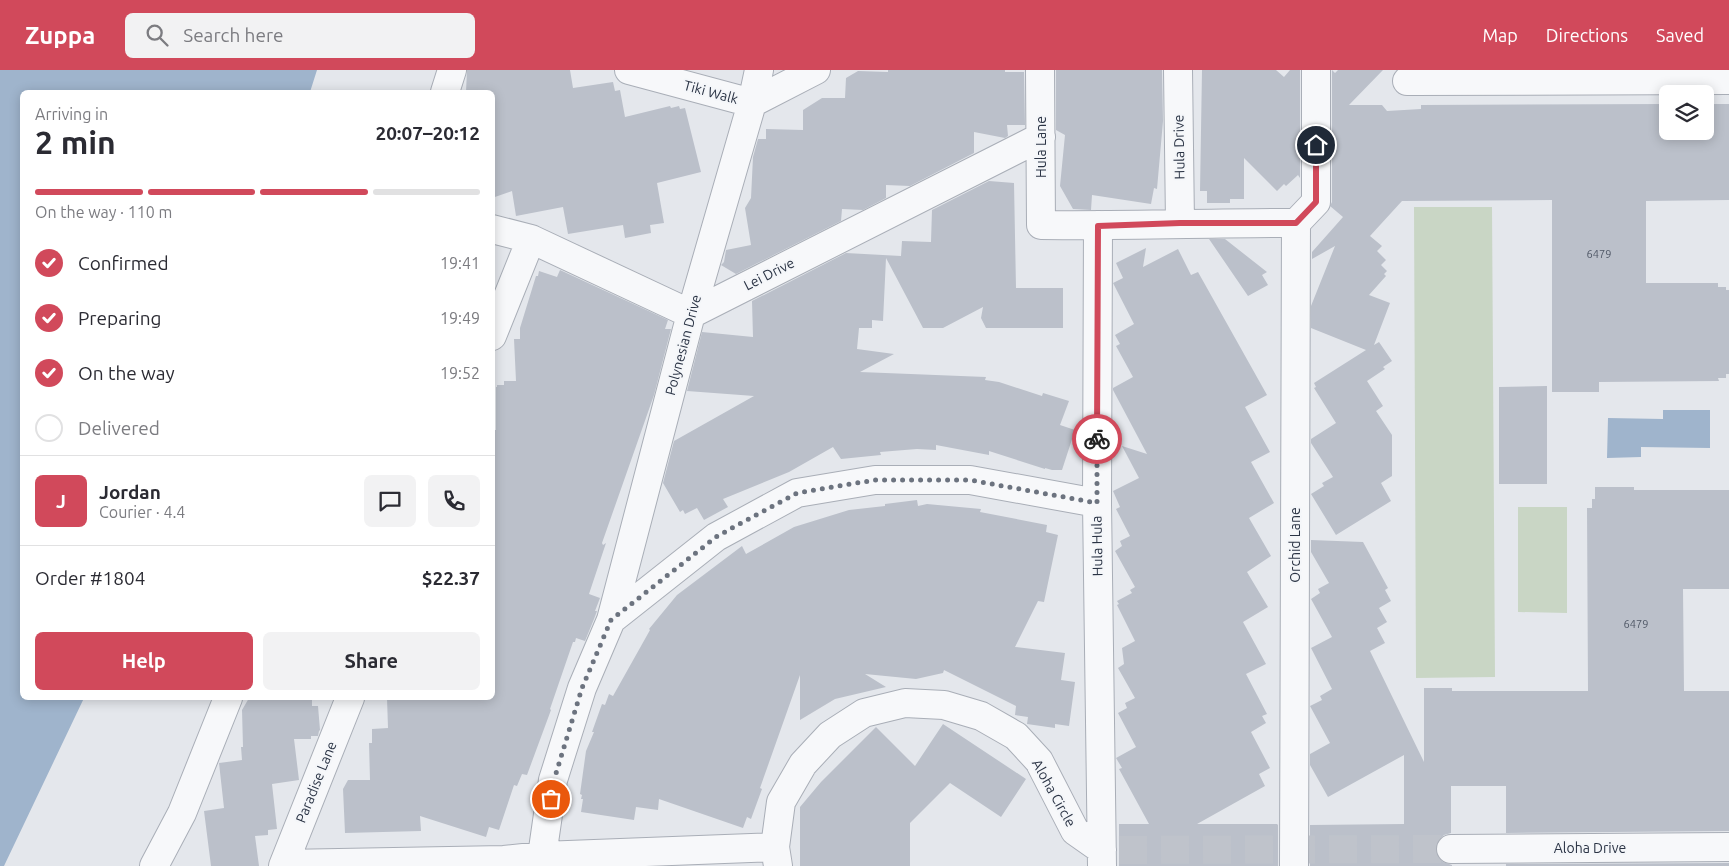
<!DOCTYPE html>
<html lang="en">
<head>
<meta charset="utf-8">
<style>
	body { margin:0; font-family:Ubuntu,sans-serif; background:#f2f2f3; color:#2b2b33; height:100vh; display:flex; flex-direction:column; font-size:19px; white-space:nowrap }
	* { box-sizing:border-box; margin:0 }
	p { font-size:16px; color:#7c7c81 }
	.icon { flex:none; width:28px; height:28px; fill:none; stroke:currentColor; stroke-width:2; stroke-linecap:round; stroke-linejoin:round }
	.map { position:relative; flex:1; overflow:hidden }
	.drawer { position:absolute; left:20px; top:20px; width:475px; height:610px; display:flex; flex-direction:column; background:#fff; border-radius:8px; box-shadow:0 2px 12px #0003 }
	.drawer>* { flex:none }
	.tools { position:absolute; left:1659px; top:15px; display:grid; gap:10px }
	.tools a { display:grid; place-items:center; width:55px; height:55px; border-radius:8px; background:#fff; box-shadow:0 2px 12px #0003; font-size:25px }
	.pin { position:absolute; display:grid; place-items:center; width:42px; height:42px; color:#fff; margin:-21px; border:2px solid #fff; border-radius:50%; box-shadow:0 1px 5px #0007 }
	.courier { position:absolute; display:grid; place-items:center; width:50px; height:50px; margin:-25px; border:4px solid #d1495b; border-radius:50%; background:#fff; color:#222; box-shadow:0 1px 6px #0007 }
	.summary em { font-style:normal; font-weight:700 }
	.summary div { display:flex; flex-direction:column-reverse }
	.summary { display:flex; align-items:center; justify-content:space-between; height:85px; padding:0 15px }
	h1 { font-size:32px; font-weight:700; line-height:38px }
	.bar { display:grid; grid-template-columns:repeat(4,1fr); gap:8px 5px; align-content:center; height:60px; padding:0 15px }
	.bar i { height:6px; border-radius:4px; background:#e1e1e2 }
	.bar .on { background:#d1495b }
	.bar p { grid-column:span 4 }
	.line { display:flex; align-items:center; gap:12px; padding:0 15px; border-top:1px solid #e1e1e2 }
	.line div { flex:1 }
	.round { display:grid; place-items:center; flex:none; width:52px; height:52px; border-radius:8px; background:#f2f2f3 }
	ol { padding:0 15px; list-style:none }
	li { display:flex; align-items:center; gap:15px; height:55px }
	li p { margin-inline-start:auto }
	li .icon { padding:5px; border-radius:50%; background:#d1495b; color:#fff; stroke-width:4 }
	li:last-child { color:#7c7c81 }
	li i { width:28px; height:28px; border:2px solid #e1e1e2; border-radius:50% }
	.button { display:flex; gap:10px; margin-top:auto; padding:10px 15px }
	.button a { flex:1; height:58px; border-radius:8px; background:#d1495b; color:#fff; font-size:20px; font-weight:700; line-height:58px; text-align:center }
	.button a+a { background:#f2f2f3; color:#2b2b33 }
	header { display:flex; align-items:center; gap:30px; box-sizing:border-box; height:70px; padding:0 25px; background:#d1495b; color:#fff }
	header strong { font-size:24px }
	nav { display:flex; gap:28px; margin-inline-start:auto; font-size:18px }
	.search { width:350px; height:45px; background:#f2f2f3; display:flex; align-items:center; gap:12px; box-sizing:border-box; padding:0 18px; border-radius:8px; color:#7c7c81; font-size:19px }
	.map>svg:first-child { display:block }
	.green { fill:#c9d6c5 }
	.water { fill:#9fb4cc }
	.building { fill:#bbc0ca }
	.lines { fill:none; stroke-linecap:round; stroke-linejoin:round }
	.minor-tunnel { stroke:#bfc3cb; stroke-width:28; stroke-dasharray:28 14; stroke-linecap:butt }
	.minor-casing { stroke:#a9aeb7; stroke-width:30 }
	.minor { stroke:#f7f8fa; stroke-width:28 }
	.done { stroke:#6c737f; stroke-width:5; stroke-dasharray:0 9 }
	.route { stroke:#d1495b; stroke-width:6 }
	.labels { text-anchor:middle; stroke-width:4; stroke-linejoin:round; paint-order:stroke }
	.number-label { font-size:11px; fill:#4f5766 }
	.street-label { font-size:14px; fill:#2b3445; stroke:#f4f6f9 }
</style>
</head>
<body>
<header>
<strong>Zuppa</strong>
<div class="search"><svg class="icon" aria-label="search" viewBox="0 0 24 24"><circle cx="10" cy="10" r="6"/><path d="M15 15l6 6"/></svg>Search here</div>
<nav><a>Map</a><a>Directions</a><a>Saved</a></nav>
</header>
<div class="map">
<svg width="1729" height="796" viewBox="0 0 1729 796">
	<rect width="100%" height="100%" fill="#e4e7ec"/>
	<path class="green" d="M 1414,137 L 1492,137 L 1495,607 L 1416,608 Z
		M 1518,437 L 1567,437 L 1567,543 L 1518,542 Z"/>
	<path class="water" d="M 0,0 L 317,0 L 310,22 L 22,22 L 22,628 L 84,628 L 4,796 L 0,796 Z
		M 1663,340 L 1710,340 L 1710,378 L 1641,377 L 1641,387 L 1607,388 L 1608,348 L 1663,349 Z"/>
	<path class="building" d="M 467,0 L 570,0 L 573,18 L 613,12 L 615,21 L 620,20 L 625,47 L 670,36 L 671,38 L 679,36 L 680,39 L 685,38 L 701,102 L 657,113 L 664,153 L 650,155 L 651,163 L 625,168 L 623,155 L 568,164 L 563,137 L 516,146 L 512,121 L 492,128 L 492,22 L 466,22 Z
		M 888,0 L 1005,0 L 1005,2 L 1024,2 L 1025,55 L 1007,55 L 1008,66 L 1005,68 L 974,62 L 974,83 L 910,116 L 886,115 L 886,128 L 863,140 L 842,139 L 841,151 L 736,204 L 721,195 L 724,192 L 726,180 L 751,175 L 745,138 L 751,128 L 753,87 L 758,69 L 766,69 L 766,59 L 803,60 L 803,40 L 822,28 L 845,28 L 846,8 L 858,1 L 888,2 Z
		M 1056,0 L 1162,0 L 1163,51 L 1157,119 L 1154,118 L 1151,134 L 1092,125 L 1091,140 L 1073,139 L 1060,116 L 1065,65 L 1056,60 Z
		M 1202,0 L 1276,0 L 1284,7 L 1290,0 L 1300,0 L 1300,108 L 1298,105 L 1286,116 L 1284,114 L 1277,121 L 1244,88 L 1244,129 L 1230,129 L 1230,133 L 1207,133 L 1207,121 L 1200,121 Z
		M 1332,0 L 1335,3 L 1338,0 L 1383,0 L 1349,35 L 1382,35 L 1387,41 L 1421,39 L 1421,35 L 1668,34 L 1668,61 L 1705,61 L 1705,34 L 1729,34 L 1729,130 L 1646,131 L 1646,213 L 1718,213 L 1718,217 L 1726,217 L 1726,220 L 1729,220 L 1729,304 L 1726,304 L 1726,308 L 1718,308 L 1719,311 L 1599,312 L 1599,322 L 1552,322 L 1552,130 L 1402,131 L 1370,166 L 1382,176 L 1377,181 L 1386,190 L 1381,195 L 1387,201 L 1384,204 L 1386,206 L 1369,225 L 1390,233 L 1374,275 L 1379,272 L 1392,291 L 1383,297 L 1385,299 L 1367,311 L 1383,336 L 1376,341 L 1392,365 L 1392,406 L 1381,413 L 1391,431 L 1336,465 L 1311,424 L 1324,416 L 1322,413 L 1333,407 L 1311,373 L 1311,369 L 1336,353 L 1314,318 L 1316,317 L 1314,313 L 1366,280 L 1311,258 L 1311,236 L 1335,176 L 1312,189 L 1312,182 L 1343,147 L 1330,136 L 1332,132 Z
		M 989,111 L 1014,113 L 1016,218 L 1063,218 L 1063,258 L 986,258 L 981,248 L 983,237 L 943,258 L 923,258 L 886,188 L 883,251 L 872,250 L 872,258 L 859,258 L 857,279 L 894,284 L 860,302 L 986,307 L 985,310 L 999,312 L 1042,326 L 1043,323 L 1069,331 L 1060,355 L 1075,360 L 1062,400 L 1052,400 L 1045,398 L 1045,399 L 989,381 L 989,385 L 936,375 L 936,380 L 917,379 L 880,382 L 881,385 L 841,389 L 833,377 L 789,402 L 723,429 L 728,437 L 704,450 L 697,438 L 685,444 L 683,440 L 680,442 L 663,413 L 674,371 L 754,326 L 687,321 L 702,262 L 753,267 L 752,231 L 846,183 L 901,186 L 902,171 L 931,172 L 932,140 Z
		M 1209,169 L 1225,169 L 1267,202 L 1262,205 L 1268,215 L 1248,226 Z
		M 1146,178 L 1143,197 L 1178,179 L 1191,205 L 1198,202 L 1267,325 L 1245,337 L 1270,382 L 1251,392 L 1274,433 L 1249,448 L 1271,486 L 1247,502 L 1268,537 L 1243,552 L 1266,594 L 1246,604 L 1267,644 L 1262,646 L 1266,653 L 1251,662 L 1270,698 L 1259,704 L 1265,716 L 1197,754 L 1278,754 L 1277,755 L 1278,755 L 1278,796 L 1119,796 L 1119,754 L 1149,754 L 1119,699 L 1122,698 L 1116,688 L 1136,677 L 1118,643 L 1127,638 L 1125,633 L 1135,628 L 1118,598 L 1124,594 L 1122,578 L 1135,571 L 1117,535 L 1119,534 L 1117,531 L 1132,523 L 1130,520 L 1135,517 L 1115,481 L 1122,476 L 1120,471 L 1130,466 L 1116,439 L 1120,437 L 1113,421 L 1139,408 L 1122,376 L 1147,384 L 1113,320 L 1113,318 L 1133,307 L 1116,276 L 1120,274 L 1115,265 L 1134,254 L 1113,213 L 1123,208 L 1116,193 Z
		M 560,200 L 668,250 L 665,259 L 671,259 L 654,325 L 602,473 L 603,475 L 606,473 L 589,524 L 600,528 L 595,541 L 597,541 L 594,549 L 585,571 L 576,568 L 575,572 L 573,572 L 550,639 L 551,640 L 527,705 L 522,704 L 517,716 L 514,715 L 499,760 L 489,757 L 486,767 L 420,746 L 421,761 L 345,763 L 343,719 L 348,710 L 370,710 L 369,673 L 372,673 L 372,659 L 388,658 L 387,628 L 492,628 L 492,360 L 496,360 L 496,317 L 497,317 L 497,315 L 504,315 L 504,311 L 516,311 L 514,269 L 520,269 L 520,258 L 536,206 L 538,206 L 539,201 L 557,207 Z
		M 1547,316 L 1547,414 L 1499,414 L 1499,317 Z
		M 1595,417 L 1634,417 L 1634,420 L 1729,420 L 1729,519 L 1683,519 L 1684,621 L 1729,621 L 1729,761 L 1506,763 L 1506,716 L 1451,716 L 1451,763 L 1444,765 L 1438,771 L 1435,780 L 1438,787 L 1443,792 L 1452,795 L 1452,796 L 1310,796 L 1310,755 L 1404,754 L 1404,685 L 1328,727 L 1310,695 L 1310,684 L 1330,673 L 1310,636 L 1322,630 L 1320,626 L 1332,619 L 1311,578 L 1332,567 L 1311,529 L 1320,523 L 1318,519 L 1329,513 L 1311,482 L 1311,470 L 1363,472 L 1388,518 L 1385,520 L 1391,531 L 1379,538 L 1387,552 L 1377,558 L 1385,573 L 1370,581 L 1424,692 L 1424,618 L 1452,618 L 1452,621 L 1588,621 L 1587,438 L 1592,438 L 1592,429 L 1595,429 Z
		M 917,430 L 918,436 L 927,434 L 981,439 L 980,442 L 1047,455 L 1046,462 L 1058,465 L 1044,532 L 1038,531 L 1015,577 L 1065,583 L 1061,610 L 1075,612 L 1069,656 L 1055,654 L 1055,658 L 1027,654 L 1028,647 L 1015,645 L 1016,636 L 944,600 L 943,603 L 916,609 L 865,604 L 886,617 L 835,629 L 800,650 L 800,605 L 760,718 L 762,719 L 751,749 L 747,747 L 743,758 L 659,729 L 658,740 L 636,737 L 634,750 L 581,742 L 583,729 L 581,729 L 582,725 L 580,724 L 586,681 L 594,662 L 592,662 L 602,634 L 605,635 L 609,624 L 613,626 L 650,560 L 649,559 L 677,525 L 742,476 L 746,484 L 794,457 L 849,440 L 885,436 L 885,434 Z
		M 249,628 L 312,628 L 312,636 L 318,636 L 320,660 L 319,661 L 318,666 L 311,666 L 311,669 L 294,669 L 299,710 L 272,714 L 277,759 L 268,760 L 268,765 L 255,766 L 259,796 L 211,796 L 204,741 L 224,738 L 219,693 L 242,690 L 241,677 L 243,677 L 242,640 Z
		M 943,654 L 1026,709 L 1001,747 L 950,713 L 910,753 L 910,796 L 800,796 L 800,737 L 821,712 L 876,657 L 915,696 Z
		M 1729,793 L 1729,796 L 1506,796 L 1506,794 Z"/>
	<g class="lines">
		<path class="minor-tunnel" d="M 1119,780 L 1451,779"/>
		<g class="minor-casing">
			<path id="minor" d="M 629,0 L 752,33 L 816,0
				M 1040,0 L 1041,155 C 1126,156 1211,153 1296,153 L 1316,132 L 1316,0
				M 1178,0 L 1180,153
				M 1407,11 L 1729,10
				M 445,22 L 452,0
				M 1098,155 L 1097,433 L 1102,796
				M 492,159 L 531,169 L 691,244 L 1041,67
				M 492,266 L 531,169
				M 611,550 L 691,244 L 752,33 L 759,0
				M 1451,779 L 1729,777
				M 284,794 L 504,790 L 542,786 L 775,777
				M 154,796 L 182,743 L 228,628
				M 283,796 L 350,628
				M 545,796 L 542,786 L 553,710 L 582,618 L 611,550 L 716,467 L 797,423 L 875,410 L 970,410 L 1097,433
				M 778,796 L 775,777 L 781,732 L 803,694 L 830,665 L 864,643 L 905,633 L 944,635 L 981,646 L 1016,666 L 1039,691 L 1075,761 L 1102,780
				M 1294,796 L 1296,153"/>
		</g>
		<use href="#minor" class="minor"/>
	</g>
	<g class="lines">
		<path class="done" d="M 551,729 L 554,710 L 582,618 L 611,550 L 716,467 L 732,458 L 797,423 L 875,410 L 970,410 L 1097,433 L 1097,369"/>
		<path class="route" d="M 1097,369 L 1098,156 L 1180,153 L 1296,153 L 1316,132 L 1316,75"/>
	</g>
	<g class="labels">
		<g class="number-label">
			<text x="1599" y="188">6479</text>
			<text x="1636" y="558">6479</text>
		</g>
		<g class="street-label">
			<text transform="translate(711 22) rotate(15)" y="5">Tiki Walk</text>
			<text transform="translate(1041 77) rotate(-90)" y="5">Hula Lane</text>
			<text transform="translate(1179 77) rotate(-91)" y="5">Hula Drive</text>
			<text transform="translate(769 204) rotate(-27)" y="5">Lei Drive</text>
			<text transform="translate(683 275) rotate(-75)" y="5">Polynesian Drive</text>
			<text transform="translate(1295 475) rotate(-90)" y="5">Orchid Lane</text>
			<text transform="translate(1097 476) rotate(-91)" y="5">Hula Hula</text>
			<text transform="translate(316 712) rotate(-68)" y="5">Paradise Lane</text>
			<text transform="translate(1054 723) rotate(61)" y="5">Aloha Circle</text>
			<text x="1590" y="783">Aloha Drive</text>
		</g>
	</g>
</svg>
<div class="tools">
<a><svg class="icon" aria-label="layers" viewBox="0 0 24 24"><path d="M12 4l9 5-9 5-9-5zM3 14l9 5 9-5"/></svg></a>
</div>
<div class="pin" style="left:551px;top:729px;background:#ea580c"><svg class="icon" aria-label="bag" viewBox="0 0 24 24"><path d="M5 8h14l-1 12H6zM9 8a3 3 0 0 1 6 0"/></svg></div>
<div class="pin" style="left:1316px;top:75px;background:#1f2937"><svg class="icon" aria-label="home" viewBox="0 0 24 24"><path d="M3 11l9-7 9 7M6 9v11h12V9"/></svg></div>
<div class="courier" style="left:1097px;top:369px"><svg class="icon" aria-label="bike" viewBox="0 0 24 24"><circle cx="6" cy="16" r="4"/><circle cx="18" cy="16" r="4"/><path d="M6 16l4-8h5l3 8M10 8l3 8H6M13 5h3"/></svg></div>
<section class="drawer">
<div class="summary"><div><h1>2 min</h1><p>Arriving in</p></div><em>20:07–20:12</em></div>
<div class="bar"><i class="on"></i><i class="on"></i><i class="on"></i><i></i><p>On the way · 110 m</p></div>
<ol>
<li><svg class="icon" aria-label="check" viewBox="0 0 24 24"><path d="M5 12l5 5 9-10"/></svg>Confirmed<p>19:41</p></li>
<li><svg class="icon" aria-label="check" viewBox="0 0 24 24"><path d="M5 12l5 5 9-10"/></svg>Preparing<p>19:49</p></li>
<li><svg class="icon" aria-label="check" viewBox="0 0 24 24"><path d="M5 12l5 5 9-10"/></svg>On the way<p>19:52</p></li>
<li><i></i>Delivered</li>
</ol>
<div class="line" style="height:90px"><b class="round" style="background:#d1495b;color:#fff">J</b><div><b>Jordan</b><p>Courier · 4.4</p></div><a class="round"><svg class="icon" aria-label="chat" viewBox="0 0 24 24"><path d="M4 5h16v11H9l-5 4z"/></svg></a><a class="round"><svg class="icon" aria-label="phone" viewBox="0 0 24 24"><path d="M5 4h4l2 5-3 2q2 4 5 5l2-3 5 2v4C11 20 4 13 5 4z"/></svg></a></div>
<div class="line" style="height:65px"><div>Order #1804</div><b>$22.37</b></div>
<div class="button"><a>Help</a><a>Share</a></div>
</section>
</div>
</body>
</html>
